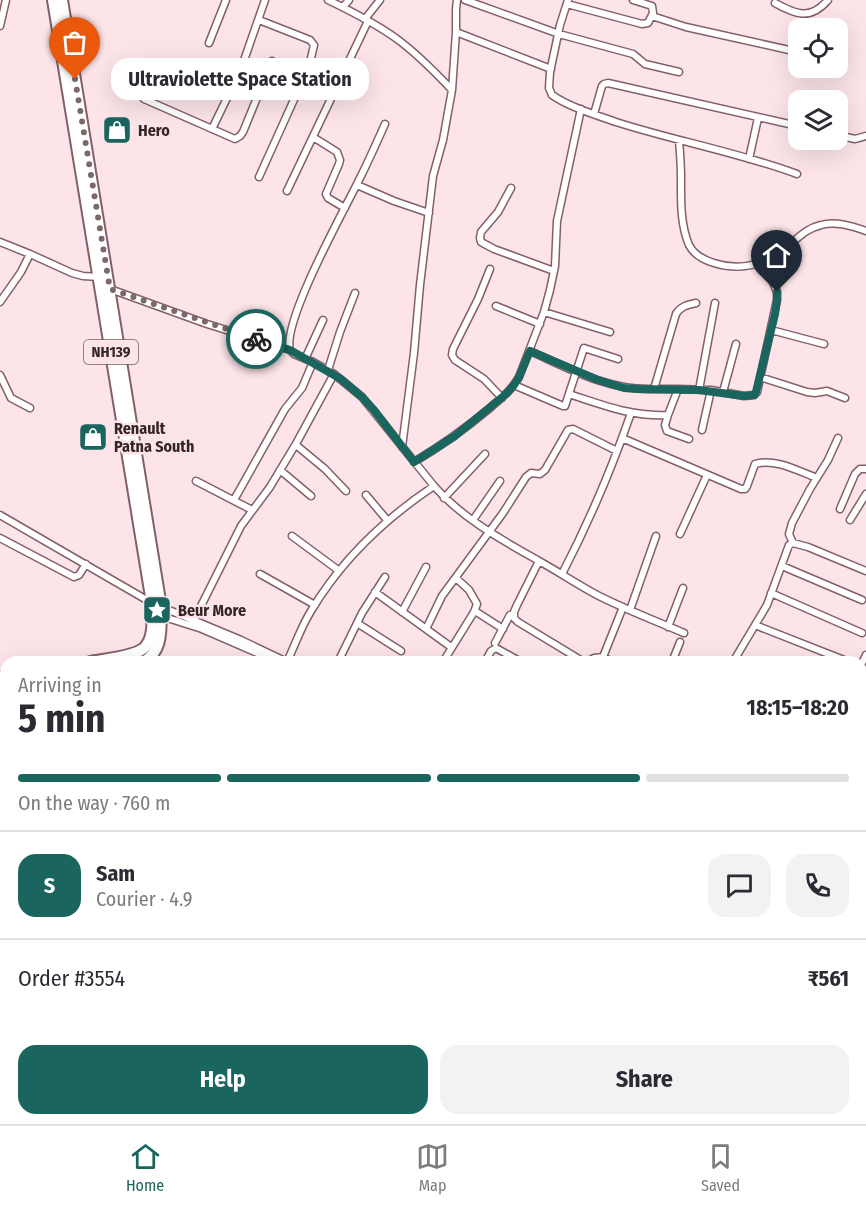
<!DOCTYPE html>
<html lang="en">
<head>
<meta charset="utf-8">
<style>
	body { margin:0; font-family:"Fira Sans Condensed",sans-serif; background:#f2f2f3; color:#2b2b33; height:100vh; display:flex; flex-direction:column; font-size:22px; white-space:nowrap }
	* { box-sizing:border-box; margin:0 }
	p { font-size:20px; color:#7c7c81 }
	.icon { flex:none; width:33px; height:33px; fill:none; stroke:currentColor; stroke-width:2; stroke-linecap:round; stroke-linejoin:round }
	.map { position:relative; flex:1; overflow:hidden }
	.side { position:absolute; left:0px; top:656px; width:867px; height:470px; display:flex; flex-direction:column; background:#fff; border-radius:18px 18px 0 0; box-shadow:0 6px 24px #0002 }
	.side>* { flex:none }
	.controls { position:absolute; left:788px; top:18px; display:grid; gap:12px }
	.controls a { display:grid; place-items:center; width:60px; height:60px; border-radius:12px; background:#fff; box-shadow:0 6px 24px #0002; font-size:30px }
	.pin { position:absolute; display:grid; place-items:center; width:51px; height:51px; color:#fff; margin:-62px -26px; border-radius:50% 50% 50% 0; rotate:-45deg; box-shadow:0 0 6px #0007 }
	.pin .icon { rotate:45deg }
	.courier { position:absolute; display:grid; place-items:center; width:60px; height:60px; margin:-30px; border:4px solid #1a655d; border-radius:50%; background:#fff; color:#222; box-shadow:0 2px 8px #0007 }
	.bubble { position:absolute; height:42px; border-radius:18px; background:#fff; box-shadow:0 6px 24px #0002; font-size:20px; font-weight:700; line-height:42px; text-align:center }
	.summary em { font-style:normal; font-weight:700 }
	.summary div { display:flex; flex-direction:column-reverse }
	.summary { display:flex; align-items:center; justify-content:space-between; height:102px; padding:0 18px }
	h1 { font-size:39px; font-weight:700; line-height:45px }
	.bar { display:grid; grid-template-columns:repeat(4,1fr); gap:9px 6px; align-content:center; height:72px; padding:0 18px }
	.bar i { height:8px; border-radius:4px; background:#e1e1e2 }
	.bar .selected { background:#1a655d }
	.bar p { grid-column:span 4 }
	.line { display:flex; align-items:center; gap:15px; padding:0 18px; border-top:2px solid #e1e1e2 }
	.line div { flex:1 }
	.round { display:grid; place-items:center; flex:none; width:63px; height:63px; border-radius:18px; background:#f2f2f3 }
	.action { display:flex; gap:12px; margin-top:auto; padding:12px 18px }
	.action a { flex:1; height:69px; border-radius:18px; background:#1a655d; color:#fff; font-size:24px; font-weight:700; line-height:69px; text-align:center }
	.action a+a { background:#f2f2f3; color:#2b2b33 }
	.menu { display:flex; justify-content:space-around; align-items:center; height:84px; border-top:2px solid #e1e1e2; background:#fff; font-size:16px; color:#7c7c81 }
	.menu a { display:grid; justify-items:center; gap:3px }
	.menu .selected { color:#1a655d }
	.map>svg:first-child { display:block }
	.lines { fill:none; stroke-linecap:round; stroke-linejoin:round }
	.minor-casing { stroke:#836068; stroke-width:9 }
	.trunk-casing { stroke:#836068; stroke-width:14 }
	.minor { stroke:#fff; stroke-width:6 }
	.trunk { stroke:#fff; stroke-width:10 }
	.done { stroke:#7a686b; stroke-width:6; stroke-dasharray:0 10.8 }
	.route { stroke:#1a655d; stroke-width:8 }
	.labels { text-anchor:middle; stroke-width:5; stroke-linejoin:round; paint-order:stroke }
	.shield { fill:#fce4e8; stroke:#705e62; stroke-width:1.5 }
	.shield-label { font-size:15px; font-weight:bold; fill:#342528 }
	.poi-label { font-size:16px; font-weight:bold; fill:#342528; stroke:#fce4e8; text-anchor:start }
</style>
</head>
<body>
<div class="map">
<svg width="866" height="1124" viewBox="0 0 866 1124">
	<rect width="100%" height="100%" fill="#fce4e8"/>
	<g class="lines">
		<g class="minor-casing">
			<path id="minor" d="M 328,0 C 353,12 379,25 401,42 C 419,56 436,73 452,90
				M 465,0 L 559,34 L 633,54 L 645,64 L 679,72
				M 568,0 L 560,25 L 550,72 L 549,88 L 552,95 C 569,107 596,115 616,122 C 675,141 738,152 797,174
				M 775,3 C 795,14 810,21 828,0
				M 567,4 L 642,24 L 648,23 L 653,13 L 652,6 L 633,0
				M 343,7 L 349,0
				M 652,16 L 686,27 L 798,52
				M 365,19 L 380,0
				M 259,20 L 310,40 L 314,45 L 311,58 L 306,73 L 259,177
				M 0,26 L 6,0
				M 456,32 L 551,69
				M 209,43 L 226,0
				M 144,99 L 235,139 L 240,136 L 243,132 L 272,61
				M 594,114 L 602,86 L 604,84 L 608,83 L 798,126
				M 385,124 C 377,142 369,160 360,178 C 345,209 282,321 290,350 L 294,354 L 313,362 L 334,374 L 362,397 L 434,486 C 463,519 502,540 539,561 C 559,572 578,585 599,596 C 627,610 656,621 684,633
				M 212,129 L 241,69 L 265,0
				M 837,135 L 855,139 L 866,136
				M 313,137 L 337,152 L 340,160 L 339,164 L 326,194 L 328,198 L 345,208
				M 679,140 C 680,152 681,165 681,177 C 681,199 680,224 689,245 C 694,255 704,260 714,263 C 739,271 763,265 783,250 C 797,240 804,229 821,225 C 836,221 852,226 866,231
				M 749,159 L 758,118
				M 357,185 L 394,201 L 429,213
				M 511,188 L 498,212 L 481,232 L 480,238 L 481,242 L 494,249 L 554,271
				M 287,191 L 368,21
				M 0,242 L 30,254 L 72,273 L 83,276 L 100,277
				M 490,269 L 478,299 L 453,349 L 452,355 L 455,360 L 484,379 L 502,398
				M 110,289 L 207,324 L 290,350
				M 0,302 L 21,272 L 30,254
				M 496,306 L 540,324
				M 544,312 L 610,332
				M 771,330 L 824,344
				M 530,351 C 570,369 609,391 654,389 L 676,314 C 681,306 687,305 696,303
				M 305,359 L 323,320
				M 328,370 L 340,332 L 355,293
				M 0,375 L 11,398 L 30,408
				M 760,377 L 807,392 L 815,393 L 827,391 L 845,398
				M 514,385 L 563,406 L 565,406 L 584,348 L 618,359
				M 654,389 L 678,389
				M 699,390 L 715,303
				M 723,392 L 736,344
				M 569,394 C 603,405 632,417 668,415 L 678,389 L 711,390 L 744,396 L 754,395 L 757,392 L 777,300 L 777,292 L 764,260
				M 668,415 L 665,425 L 667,431 L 689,439
				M 702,430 L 711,390
				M 622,438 L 741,489 L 745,489 L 747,486 L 755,464 C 776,458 798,471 817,478
				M 296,445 L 325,469 L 346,491
				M 402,447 L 414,353 L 420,285 L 433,176 L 443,140 L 452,90 L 456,32 L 456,9 L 457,0
				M 414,462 C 441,446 466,428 490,408 C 501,398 512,390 519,377 L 544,312 L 550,290 L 555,266 L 557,221 L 581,109
				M 280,470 L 311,496
				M 196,481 L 252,510
				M 366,495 L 387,520
				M 444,498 L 485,454
				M 234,500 L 285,409 L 302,388 L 313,362
				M 840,509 L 855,474 L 860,469 L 866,469
				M 0,515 L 152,603 L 241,640 L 287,662
				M 473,520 L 500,481
				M 850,520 L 866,494
				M 680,534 L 707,475
				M 292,536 L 338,570
				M 0,538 L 74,577 L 79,575 L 86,564
				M 793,543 L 789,534 L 792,523 L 810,489 L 828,460 L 838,438
				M 539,561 L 517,605 L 514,612 L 514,618 L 518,622 L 584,662
				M 782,566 L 862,600
				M 260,574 L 315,605
				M 562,574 C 589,522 612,468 631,413
				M 375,592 L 451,647
				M 771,593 L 862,633
				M 630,610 L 656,536
				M 475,611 L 503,629
				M 402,612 L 426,567
				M 158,615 L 202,629 L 278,662
				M 194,620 L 241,526 L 270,487 L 297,442 L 334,374
				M 357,623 L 401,651
				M 755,625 L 849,662
				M 668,627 L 683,588
				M 426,629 L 442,596 L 503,513 L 526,477 L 531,473 L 540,474 L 545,470 L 568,430 L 573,429 L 617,451
				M 495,643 L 510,615
				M 287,662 C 295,645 301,627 311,611 C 342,559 383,520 434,486
				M 338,662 L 362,613 L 385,577
				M 443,662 L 474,612 L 477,604 L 469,590 L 456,578
				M 485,662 L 491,651 L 496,648 L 521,662
				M 587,662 L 594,658 L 603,657
				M 612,662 L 603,657 L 623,607
				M 672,662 L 680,642
				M 733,662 L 767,605 L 789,545 L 793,543 L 808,547 L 866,571
				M 861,665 L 866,655
				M 861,715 L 866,718
				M 861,772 L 866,774
				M 0,792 L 6,794
				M 0,846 L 6,848
				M 861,870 L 866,860
				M 861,893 L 866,895
				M 0,915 L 6,899
				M 0,956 L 6,958
				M 0,996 L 6,998
				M 861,1074 L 866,1062
				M 861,1084 L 866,1087
				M 861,1117 L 866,1119
				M 95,1119 L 100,1124
				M 185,1119 L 193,1124
				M 334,1119 L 338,1124
				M 0,1120 L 20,1124
				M 176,1124 L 179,1119
				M 289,1124 L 290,1119
				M 515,1124 L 516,1120
				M 781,1124 L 783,1119"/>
		</g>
		<g class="trunk-casing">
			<path id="trunk" d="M 53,0 L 152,603 C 152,616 155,635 146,646 C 138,657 104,659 90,662
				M 62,0 L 161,607 C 160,628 164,651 143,662
				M 0,678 L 6,677
				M 0,687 L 6,686"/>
		</g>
		<use href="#minor" class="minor"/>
		<use href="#trunk" class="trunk"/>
	</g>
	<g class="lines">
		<path class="done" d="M 75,79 L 110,289 L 256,339"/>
		<path class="route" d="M 256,339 L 290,350 L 341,379 L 362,397 L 374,410 L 414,462 L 455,436 L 506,394 L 514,385 L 519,377 L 530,351 L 598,380 L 624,388 L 638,389 L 699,390 L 744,396 L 754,395 L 756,392 L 775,314 L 777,300 L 777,292"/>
	</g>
	<defs>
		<g id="shop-square" transform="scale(1.5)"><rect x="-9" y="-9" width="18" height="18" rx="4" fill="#1a655d" stroke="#fce4e8"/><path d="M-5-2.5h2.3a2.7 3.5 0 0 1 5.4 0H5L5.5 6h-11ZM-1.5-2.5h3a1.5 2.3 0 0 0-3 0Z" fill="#fff"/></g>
		<g id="sight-square" transform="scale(1.5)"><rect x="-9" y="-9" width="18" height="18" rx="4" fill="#1a655d" stroke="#fce4e8"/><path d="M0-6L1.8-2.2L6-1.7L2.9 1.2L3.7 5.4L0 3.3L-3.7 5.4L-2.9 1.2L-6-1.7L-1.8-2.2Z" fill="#fff"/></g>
	</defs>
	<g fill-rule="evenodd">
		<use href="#shop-square" x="117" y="130"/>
		<use href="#shop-square" x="93" y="437"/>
		<use href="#sight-square" x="157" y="610"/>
	</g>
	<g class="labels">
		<rect class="shield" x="84" y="340" width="54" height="24" rx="4.5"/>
		<g class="shield-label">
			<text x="111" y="357">NH139</text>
		</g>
		<g class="poi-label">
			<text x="138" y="136">Hero</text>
			<text x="114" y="434">Renault<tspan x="114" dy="18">Patna South</tspan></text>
			<text x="178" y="616">Beur More</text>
		</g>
	</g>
</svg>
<div class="controls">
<a><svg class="icon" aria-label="locate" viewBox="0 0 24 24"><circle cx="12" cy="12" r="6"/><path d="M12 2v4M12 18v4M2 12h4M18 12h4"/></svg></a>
<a><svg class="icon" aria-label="layers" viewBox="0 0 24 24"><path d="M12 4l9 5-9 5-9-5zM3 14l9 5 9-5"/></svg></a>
</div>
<div class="pin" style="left:75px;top:79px;background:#ea580c"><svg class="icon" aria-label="bag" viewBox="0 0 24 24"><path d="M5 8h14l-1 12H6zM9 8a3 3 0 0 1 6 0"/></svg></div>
<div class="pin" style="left:777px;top:292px;background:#1f2937"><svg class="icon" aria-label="home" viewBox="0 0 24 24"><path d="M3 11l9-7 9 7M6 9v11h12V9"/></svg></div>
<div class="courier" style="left:256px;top:339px"><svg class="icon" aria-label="bike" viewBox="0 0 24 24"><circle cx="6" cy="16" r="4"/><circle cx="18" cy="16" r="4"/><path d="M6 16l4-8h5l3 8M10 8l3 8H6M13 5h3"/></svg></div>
<div class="bubble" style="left:111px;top:58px;width:258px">Ultraviolette Space Station</div>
<section class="side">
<div class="summary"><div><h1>5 min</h1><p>Arriving in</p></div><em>18:15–18:20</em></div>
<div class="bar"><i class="selected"></i><i class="selected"></i><i class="selected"></i><i></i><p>On the way · 760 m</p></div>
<div class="line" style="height:108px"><b class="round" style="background:#1a655d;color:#fff">S</b><div><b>Sam</b><p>Courier · 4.9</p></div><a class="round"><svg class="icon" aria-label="chat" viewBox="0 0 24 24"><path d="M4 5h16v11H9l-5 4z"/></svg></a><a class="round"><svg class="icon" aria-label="phone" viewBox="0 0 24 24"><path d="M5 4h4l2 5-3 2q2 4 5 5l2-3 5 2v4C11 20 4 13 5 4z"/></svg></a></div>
<div class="line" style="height:78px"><div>Order #3554</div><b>₹561</b></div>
<div class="action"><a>Help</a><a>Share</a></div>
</section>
</div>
<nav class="menu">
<a class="selected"><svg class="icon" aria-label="home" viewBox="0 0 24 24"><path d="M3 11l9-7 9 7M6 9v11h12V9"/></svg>Home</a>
<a><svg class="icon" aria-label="map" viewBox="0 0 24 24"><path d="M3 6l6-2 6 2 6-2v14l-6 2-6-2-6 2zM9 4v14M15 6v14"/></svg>Map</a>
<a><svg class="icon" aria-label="saved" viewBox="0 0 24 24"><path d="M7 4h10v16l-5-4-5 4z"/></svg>Saved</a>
</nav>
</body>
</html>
